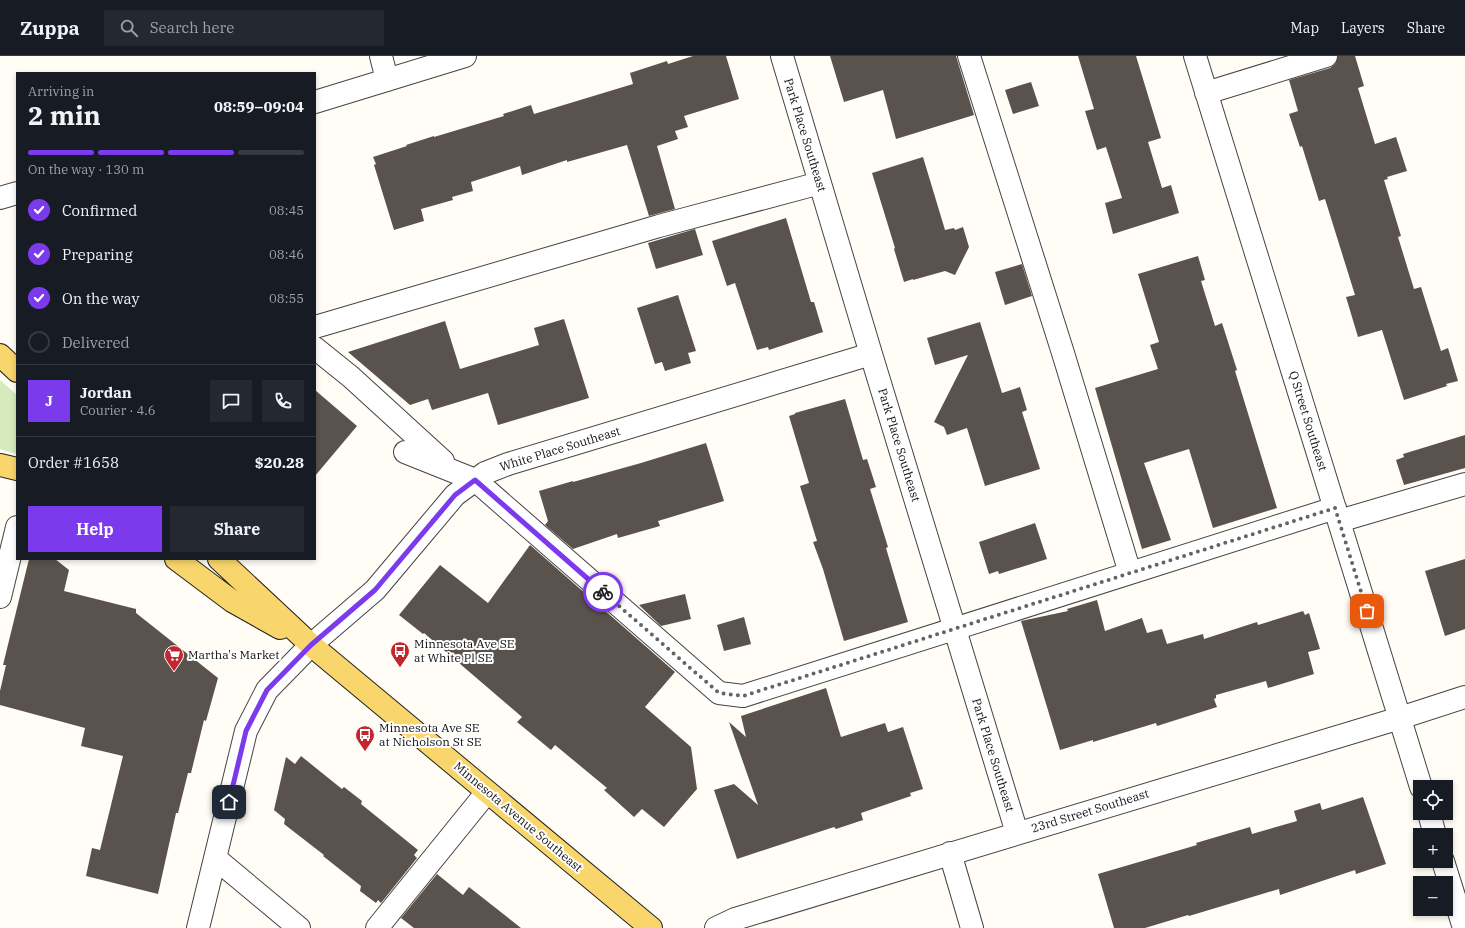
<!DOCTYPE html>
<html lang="en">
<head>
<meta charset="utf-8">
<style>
	body { margin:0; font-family:"IBM Plex Serif",serif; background:#242831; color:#f1f3f6; height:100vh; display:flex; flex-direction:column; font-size:15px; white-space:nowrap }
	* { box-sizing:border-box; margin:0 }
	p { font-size:13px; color:#9ea1a6 }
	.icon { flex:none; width:22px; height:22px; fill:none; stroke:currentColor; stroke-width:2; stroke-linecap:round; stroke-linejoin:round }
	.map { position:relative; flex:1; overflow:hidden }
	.side { position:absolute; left:16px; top:16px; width:300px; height:488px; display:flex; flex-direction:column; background:#171b24; border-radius:0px; box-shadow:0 2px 6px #0003 }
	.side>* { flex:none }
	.buttons { position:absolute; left:1413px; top:724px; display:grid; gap:8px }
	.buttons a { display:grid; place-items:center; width:40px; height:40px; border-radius:0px; background:#171b24; box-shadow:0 2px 6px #0003; font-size:20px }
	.pin { position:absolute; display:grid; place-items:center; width:34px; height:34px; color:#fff; margin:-17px; border-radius:8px; box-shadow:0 2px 6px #0006 }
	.courier { position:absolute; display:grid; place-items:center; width:40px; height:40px; margin:-20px; border:3px solid #7c3aed; border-radius:50%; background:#fff; color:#222; box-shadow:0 1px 5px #0007 }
	.headline em { font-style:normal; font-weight:700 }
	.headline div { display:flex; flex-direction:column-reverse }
	.headline { display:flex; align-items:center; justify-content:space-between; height:68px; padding:0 12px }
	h1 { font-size:26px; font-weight:700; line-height:30px }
	.bar { display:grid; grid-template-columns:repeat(4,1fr); gap:6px 4px; align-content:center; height:48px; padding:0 12px }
	.bar i { height:5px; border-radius:3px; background:#363941 }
	.bar .selected { background:#7c3aed }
	.bar p { grid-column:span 4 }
	.line { display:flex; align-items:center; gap:10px; padding:0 12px; border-top:1px solid #363941 }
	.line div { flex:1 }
	.round { display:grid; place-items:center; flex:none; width:42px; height:42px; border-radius:0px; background:#242831 }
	ol { padding:0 12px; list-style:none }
	li { display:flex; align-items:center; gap:12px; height:44px }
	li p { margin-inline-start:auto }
	li .icon { padding:4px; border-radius:50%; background:#7c3aed; color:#fff; stroke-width:4 }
	li:last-child { color:#9ea1a6 }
	li i { width:22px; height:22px; border:2px solid #363941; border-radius:50% }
	.action { display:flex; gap:8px; margin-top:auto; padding:8px 12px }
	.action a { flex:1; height:46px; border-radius:0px; background:#7c3aed; color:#fff; font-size:16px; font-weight:700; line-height:46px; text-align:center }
	.action a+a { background:#242831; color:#f1f3f6 }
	header { display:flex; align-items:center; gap:24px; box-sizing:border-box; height:56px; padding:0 20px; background:#171b24; border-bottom:1px solid #363941 }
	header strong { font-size:19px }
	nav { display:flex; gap:22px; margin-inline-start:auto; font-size:14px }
	.search { width:280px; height:36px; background:#242831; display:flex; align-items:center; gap:10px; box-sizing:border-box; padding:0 14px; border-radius:0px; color:#9ea1a6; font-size:15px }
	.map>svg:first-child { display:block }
	.green { fill:#d5ebbd }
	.building { fill:#5a524d }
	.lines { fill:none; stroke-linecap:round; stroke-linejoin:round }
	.minor-casing { stroke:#444; stroke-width:24 }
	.major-casing { stroke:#222; stroke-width:24 }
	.minor { stroke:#fff; stroke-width:22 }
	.major { stroke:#f9d66b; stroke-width:22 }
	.done { stroke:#646461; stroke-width:4; stroke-dasharray:0 7.2 }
	.route { stroke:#7c3aed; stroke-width:5 }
	.labels { text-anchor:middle; stroke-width:4; stroke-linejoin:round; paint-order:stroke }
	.street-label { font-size:12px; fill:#111; stroke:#fff }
	.poi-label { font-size:12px; fill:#111; stroke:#fff; text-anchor:start }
</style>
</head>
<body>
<header>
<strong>Zuppa</strong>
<div class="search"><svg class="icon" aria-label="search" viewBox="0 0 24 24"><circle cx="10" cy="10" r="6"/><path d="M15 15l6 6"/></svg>Search here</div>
<nav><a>Map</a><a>Layers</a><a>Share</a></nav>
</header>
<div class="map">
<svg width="1465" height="872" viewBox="0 0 1465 872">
	<rect width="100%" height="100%" fill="#fffdf5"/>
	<path class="green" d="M 0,324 L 17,339 L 17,398 L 0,393 Z"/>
	<path class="building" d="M 693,0 L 726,0 L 739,43 L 684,60 L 688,71 L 675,75 L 678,83 L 657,90 L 675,153 L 649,160 L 627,89 L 567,106 L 567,104 L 522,119 L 520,110 L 471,126 L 473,135 L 452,141 L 453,144 L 421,153 L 424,165 L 394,174 L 374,109 L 376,108 L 373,101 L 407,90 L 406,89 L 434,80 L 434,81 L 504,60 L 503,58 L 531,49 L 534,58 L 633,28 L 630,17 L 667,5 L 668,8 Z
		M 830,0 L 956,0 L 974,59 L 896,83 L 883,34 L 844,46 Z
		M 1078,0 L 1136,0 L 1161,82 L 1148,86 L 1162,132 L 1171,129 L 1179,157 L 1113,178 L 1105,147 L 1122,142 L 1106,91 L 1097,94 L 1085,55 L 1094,53 Z
		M 1338,0 L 1355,0 L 1364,30 L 1358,32 L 1375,88 L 1396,81 L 1407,115 L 1387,121 L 1388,123 L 1384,124 L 1401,180 L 1398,181 L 1414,233 L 1421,231 L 1441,295 L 1448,292 L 1458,325 L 1446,328 L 1447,330 L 1404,344 L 1382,274 L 1358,281 L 1346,241 L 1355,239 L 1325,143 L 1319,145 L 1302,90 L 1300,91 L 1289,58 L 1298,55 L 1289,24 L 1330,12 L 1335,8 Z
		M 1031,26 L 1039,50 L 1013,58 L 1005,34 Z
		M 923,101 L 945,174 L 954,172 L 955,174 L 963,171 L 969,191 L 955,219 L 945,215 L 913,224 L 913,223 L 904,226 L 894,193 L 895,192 L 872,117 Z
		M 786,162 L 811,246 L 814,246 L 823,276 L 769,294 L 768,291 L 757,294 L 735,227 L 727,230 L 712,185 Z
		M 695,173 L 703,199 L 656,213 L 648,187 Z
		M 1198,200 L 1205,224 L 1201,225 L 1215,270 L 1222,267 L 1237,314 L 1235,315 L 1277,452 L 1213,472 L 1189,393 L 1144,407 L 1171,484 L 1142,493 L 1095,332 L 1158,313 L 1150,289 L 1159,286 L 1138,218 Z
		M 1022,208 L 1032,240 L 1005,249 L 995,216 Z
		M 678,239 L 696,295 L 688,297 L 691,307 L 665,315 L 662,306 L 655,308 L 637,252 Z
		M 564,263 L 589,342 L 498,369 L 488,337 L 432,354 L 428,343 L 410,349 L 348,296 L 445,265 L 460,313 L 539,289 L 534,272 Z
		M 980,266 L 1002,337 L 1020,331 L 1027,354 L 1022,356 L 1040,413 L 985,430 L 967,372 L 947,379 L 944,371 L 934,366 L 968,299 L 935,309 L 927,282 Z
		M 315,334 L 357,370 L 315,420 Z
		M 845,343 L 863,404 L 867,403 L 876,431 L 870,433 L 888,491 L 886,492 L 908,566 L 844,585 L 823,513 L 813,486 L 817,485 L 800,430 L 809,427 L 789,360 L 795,358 L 795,357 Z
		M 1465,379 L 1465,412 L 1404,429 L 1396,404 L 1404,401 L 1403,398 Z
		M 706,387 L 724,445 L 658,465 L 660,470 L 618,482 L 617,478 L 573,493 L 545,469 L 548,465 L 539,435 L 573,425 L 573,426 L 641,407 Z
		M 1035,467 L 1047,503 L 999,518 L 998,515 L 989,518 L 979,486 Z
		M 530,489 L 675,616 L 645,651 L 691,691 L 697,733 L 664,771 L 642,753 L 634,761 L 604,734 L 607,732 L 555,689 L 551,694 L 517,666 L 522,661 L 424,577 L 423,578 L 399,559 L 440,509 L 488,547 Z
		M 29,503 L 55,503 L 69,514 L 64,535 L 136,553 L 136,557 L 218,622 L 206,665 L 204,664 L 191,717 L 188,717 L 178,757 L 176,757 L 158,838 L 86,820 L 92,792 L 100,794 L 123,700 L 81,690 L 85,672 L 0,649 L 0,635 L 6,609 L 3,609 Z
		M 1465,503 L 1465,573 L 1445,580 L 1425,515 Z
		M 685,538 L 691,563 L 661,570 L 639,549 Z
		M 1097,544 L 1105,575 L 1142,562 L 1147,577 L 1162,573 L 1167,588 L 1203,578 L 1204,583 L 1257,566 L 1258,569 L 1303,555 L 1305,559 L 1309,557 L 1320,593 L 1308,596 L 1314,618 L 1268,632 L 1266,625 L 1216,639 L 1216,642 L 1214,643 L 1217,651 L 1157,670 L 1156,667 L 1093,686 L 1093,684 L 1060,694 L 1021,565 L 1068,555 L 1067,553 Z
		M 744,561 L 751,588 L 724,595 L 717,569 Z
		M 826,632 L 841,681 L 885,667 L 888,676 L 903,671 L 923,733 L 910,737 L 911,740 L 861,757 L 863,764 L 836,773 L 834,771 L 737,803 L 714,734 L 734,728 L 758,749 L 729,666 L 746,681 L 741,660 Z
		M 301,700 L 342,733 L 344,731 L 362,745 L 361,748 L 418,794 L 414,799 L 417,802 L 381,847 L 378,844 L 376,847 L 360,835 L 361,830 L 323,800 L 324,799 L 284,768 L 285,763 L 274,754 L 286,701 L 295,708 Z
		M 1363,741 L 1386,808 L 1356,818 L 1355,814 L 1280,839 L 1279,833 L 1189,860 L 1188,859 L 1145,872 L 1114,872 L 1098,818 L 1197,789 L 1196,787 L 1250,771 L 1252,778 L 1297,765 L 1294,755 L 1320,747 L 1322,754 Z
		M 437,818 L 463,839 L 469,831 L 521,872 L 414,872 L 401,862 Z"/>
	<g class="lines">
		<g class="minor-casing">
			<path id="minor" d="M 381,0 L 387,24
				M 782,0 L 871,298 L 1017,777
				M 969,0 L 1063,297 L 1130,517
				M 1195,0 L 1421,731
				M 1206,37 L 1326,0
				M 315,46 L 465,0
				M 0,142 L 17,137
				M 315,271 L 659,170 L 820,127
				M 315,292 L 351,321 L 443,405
				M 405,396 L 475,424 L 719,637 L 743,640 L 1335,452
				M 1339,465 L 1465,428
				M 0,541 L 17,471
				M 1429,757 L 1435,779
				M 950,797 L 972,872
				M 215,802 L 299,872
				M 1443,805 L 1464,872
				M 198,872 L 246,675 L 267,634 L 311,589 L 375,534 L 455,439 L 485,417 L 508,408 L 871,298
				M 377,872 L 487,736
				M 716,872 L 735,863 L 1400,662 L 1465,641"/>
		</g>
		<g class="major-casing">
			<path id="major" d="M 0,299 L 17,315
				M 0,409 L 17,413
				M 176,503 L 232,545 L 280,572
				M 219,503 L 311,589 L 651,872"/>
		</g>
		<use href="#minor" class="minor"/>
		<use href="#major" class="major"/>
	</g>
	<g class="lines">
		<path class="done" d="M 603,536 L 719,637 L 743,640 L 1335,452 L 1367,555"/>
		<path class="route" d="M 229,746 L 246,675 L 267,634 L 311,589 L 375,534 L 455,439 L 475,424 L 603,536"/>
	</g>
	<defs>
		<g id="bus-pin" transform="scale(1)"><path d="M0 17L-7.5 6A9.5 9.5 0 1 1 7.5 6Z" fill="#c4262e" stroke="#fff"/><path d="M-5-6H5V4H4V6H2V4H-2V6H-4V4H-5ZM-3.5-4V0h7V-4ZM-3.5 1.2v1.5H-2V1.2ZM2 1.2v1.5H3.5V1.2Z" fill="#fff"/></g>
		<g id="supermarket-pin" transform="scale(1)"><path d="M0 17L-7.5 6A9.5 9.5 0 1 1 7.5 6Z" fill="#c4262e" stroke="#fff"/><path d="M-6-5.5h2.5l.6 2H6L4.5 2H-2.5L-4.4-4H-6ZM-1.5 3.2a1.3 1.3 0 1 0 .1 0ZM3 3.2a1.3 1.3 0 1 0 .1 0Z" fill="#fff"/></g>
	</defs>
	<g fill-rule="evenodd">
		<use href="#bus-pin" x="400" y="595"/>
		<use href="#supermarket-pin" x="174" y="599"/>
		<use href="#bus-pin" x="365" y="679"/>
	</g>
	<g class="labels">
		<g class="street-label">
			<text transform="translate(805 79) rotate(73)" y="4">Park Place Southeast</text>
			<text transform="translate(1308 365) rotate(73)" y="4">Q Street Southeast</text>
			<text transform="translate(899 389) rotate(73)" y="4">Park Place Southeast</text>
			<text transform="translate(560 393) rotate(-17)" y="4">White Place Southeast</text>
			<text transform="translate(993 699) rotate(73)" y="4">Park Place Southeast</text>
			<text transform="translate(1090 755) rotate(-17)" y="4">23rd Street Southeast</text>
			<text transform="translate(518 761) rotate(40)" y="4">Minnesota Avenue Southeast</text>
		</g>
		<g class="poi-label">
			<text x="414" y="592">Minnesota Ave SE<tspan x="414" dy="14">at White Pl SE</tspan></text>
			<text x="188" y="603">Martha's Market</text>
			<text x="379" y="676">Minnesota Ave SE<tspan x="379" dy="14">at Nicholson St SE</tspan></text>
		</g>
	</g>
</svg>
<div class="buttons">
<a><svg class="icon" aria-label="locate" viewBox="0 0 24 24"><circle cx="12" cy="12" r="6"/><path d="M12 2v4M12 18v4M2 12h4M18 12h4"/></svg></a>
<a>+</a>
<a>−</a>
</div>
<div class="pin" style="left:1367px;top:555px;background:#ea580c"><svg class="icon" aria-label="bag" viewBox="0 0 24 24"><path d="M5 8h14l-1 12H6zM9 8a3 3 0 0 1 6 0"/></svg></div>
<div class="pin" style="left:229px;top:746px;background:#1f2937"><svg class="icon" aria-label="home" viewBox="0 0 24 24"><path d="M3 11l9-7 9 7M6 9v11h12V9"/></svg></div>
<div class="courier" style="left:603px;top:536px"><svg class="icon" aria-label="bike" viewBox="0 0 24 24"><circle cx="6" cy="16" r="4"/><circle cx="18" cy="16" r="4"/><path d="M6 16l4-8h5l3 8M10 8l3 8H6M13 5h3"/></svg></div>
<section class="side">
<div class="headline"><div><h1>2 min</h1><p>Arriving in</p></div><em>08:59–09:04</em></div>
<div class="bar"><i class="selected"></i><i class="selected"></i><i class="selected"></i><i></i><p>On the way · 130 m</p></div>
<ol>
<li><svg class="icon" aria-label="check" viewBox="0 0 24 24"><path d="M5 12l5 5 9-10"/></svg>Confirmed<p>08:45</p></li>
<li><svg class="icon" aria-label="check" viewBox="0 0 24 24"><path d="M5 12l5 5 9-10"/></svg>Preparing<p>08:46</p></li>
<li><svg class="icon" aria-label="check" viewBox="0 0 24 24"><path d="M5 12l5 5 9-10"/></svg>On the way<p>08:55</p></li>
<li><i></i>Delivered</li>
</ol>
<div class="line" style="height:72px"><b class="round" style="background:#7c3aed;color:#fff">J</b><div><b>Jordan</b><p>Courier · 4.6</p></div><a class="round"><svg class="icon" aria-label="chat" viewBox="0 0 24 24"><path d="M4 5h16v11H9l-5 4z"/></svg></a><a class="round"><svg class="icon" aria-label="phone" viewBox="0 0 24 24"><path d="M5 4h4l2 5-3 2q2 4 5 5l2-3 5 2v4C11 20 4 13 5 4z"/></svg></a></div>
<div class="line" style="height:52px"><div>Order #1658</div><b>$20.28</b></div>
<div class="action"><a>Help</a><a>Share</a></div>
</section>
</div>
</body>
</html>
